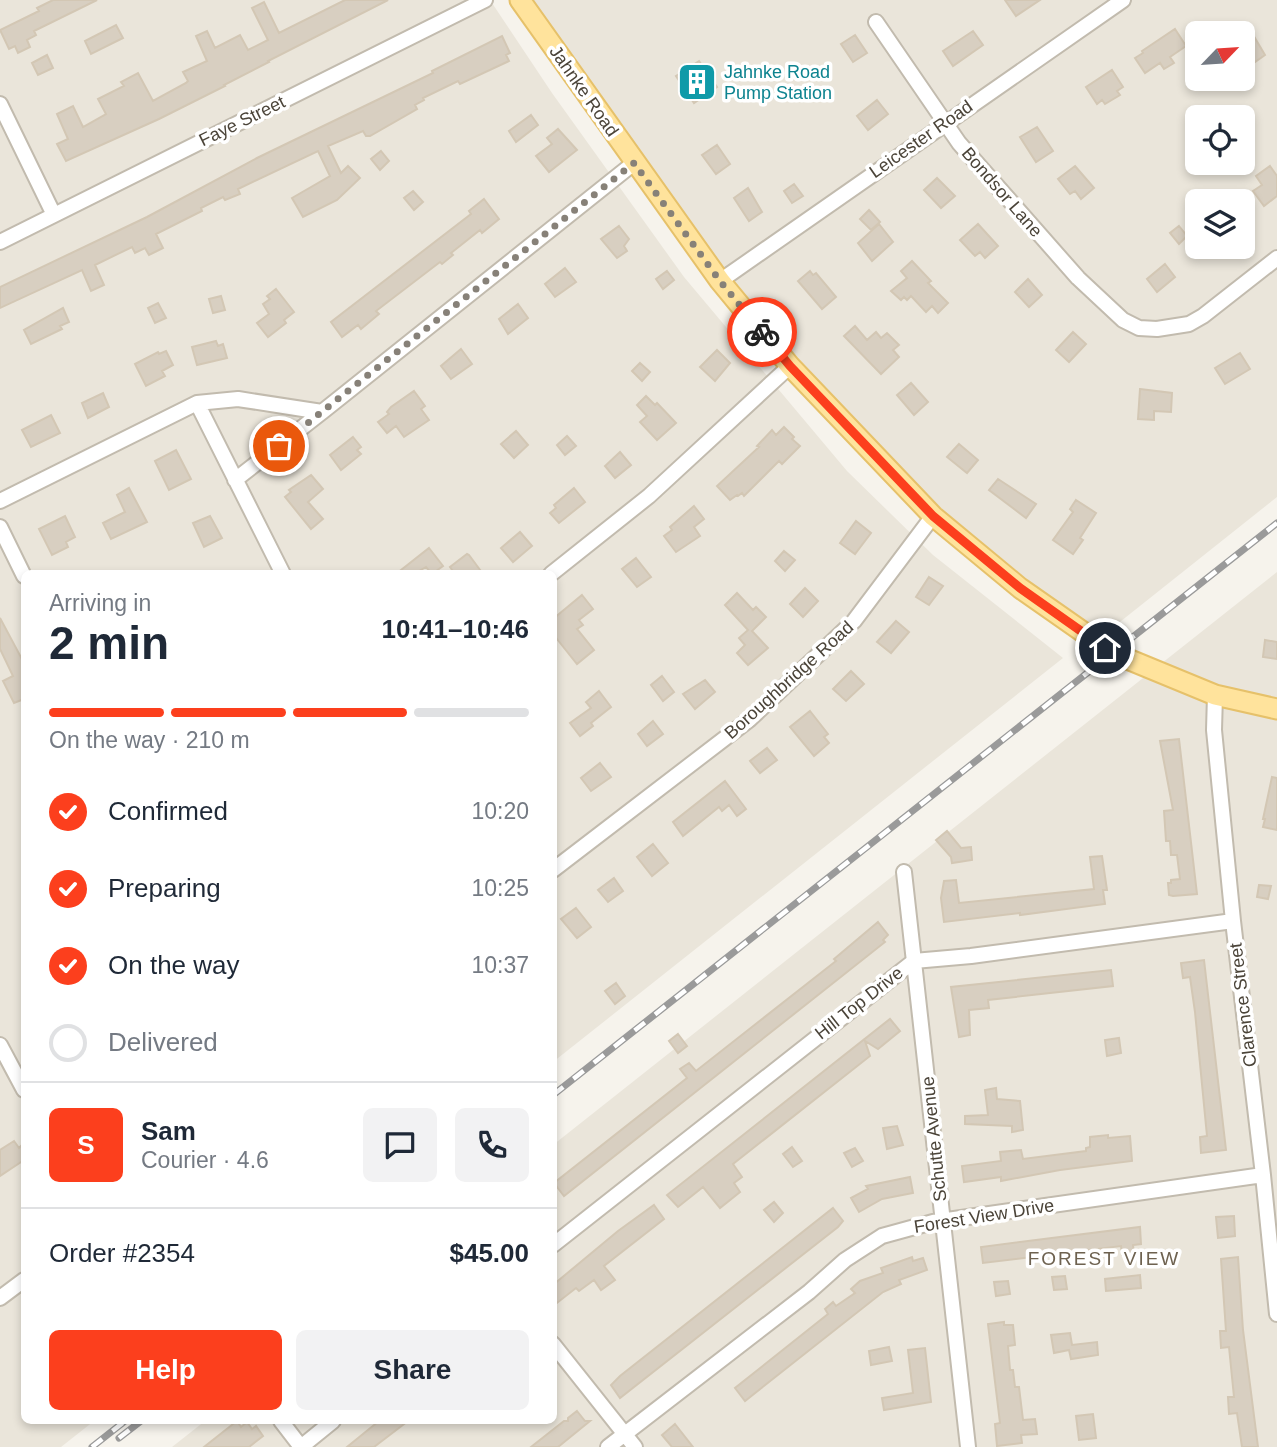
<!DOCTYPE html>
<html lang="en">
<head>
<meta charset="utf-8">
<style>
	body { margin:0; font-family:Arial,sans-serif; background:#f2f2f3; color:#1f2937; height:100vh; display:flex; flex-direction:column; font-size:26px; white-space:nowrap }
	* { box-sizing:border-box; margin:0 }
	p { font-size:23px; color:#747a83 }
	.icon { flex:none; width:38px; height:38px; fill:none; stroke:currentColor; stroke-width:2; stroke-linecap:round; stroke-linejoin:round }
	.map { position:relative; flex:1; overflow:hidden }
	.panel { position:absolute; left:21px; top:570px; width:536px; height:854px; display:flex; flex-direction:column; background:#fff; border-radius:10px; box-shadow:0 4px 10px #0003 }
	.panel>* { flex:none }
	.needle { width:46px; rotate:65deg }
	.buttons { position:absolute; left:1185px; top:21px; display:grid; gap:14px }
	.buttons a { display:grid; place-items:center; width:70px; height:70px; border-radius:10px; background:#fff; box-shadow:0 4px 10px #0003; font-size:35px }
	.pin { position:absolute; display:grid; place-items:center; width:60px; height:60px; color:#fff; margin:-30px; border:4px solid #fff; border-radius:50%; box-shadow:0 2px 7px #0007 }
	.courier { position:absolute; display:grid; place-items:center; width:70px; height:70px; margin:-35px; border:5px solid #fc3f1d; border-radius:50%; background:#fff; color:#222; box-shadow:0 2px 9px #0007 }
	.summary em { font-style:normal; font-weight:800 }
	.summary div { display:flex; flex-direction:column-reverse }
	.summary { display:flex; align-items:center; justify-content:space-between; height:119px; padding:0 28px }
	h1 { font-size:46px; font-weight:800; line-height:52px }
	.bar { display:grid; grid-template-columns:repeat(4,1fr); gap:10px 7px; align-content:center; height:84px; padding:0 28px }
	.bar i { height:9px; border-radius:5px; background:#e0e1e3 }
	.bar .selected { background:#fc3f1d }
	.bar p { grid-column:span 4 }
	.line { display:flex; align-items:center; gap:18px; padding:0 28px; border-top:2px solid #e0e1e3 }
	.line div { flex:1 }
	.round { display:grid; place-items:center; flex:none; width:74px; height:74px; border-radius:10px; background:#f2f2f3 }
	ol { padding:0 28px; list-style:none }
	li { display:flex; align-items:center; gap:21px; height:77px }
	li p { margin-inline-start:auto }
	li .icon { padding:7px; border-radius:50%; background:#fc3f1d; color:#fff; stroke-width:4 }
	li:last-child { color:#747a83 }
	li i { width:38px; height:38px; border:4px solid #e0e1e3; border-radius:50% }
	.primary-button { display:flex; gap:14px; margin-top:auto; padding:14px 28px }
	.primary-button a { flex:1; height:80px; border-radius:10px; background:#fc3f1d; color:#fff; font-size:28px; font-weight:800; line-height:80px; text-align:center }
	.primary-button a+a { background:#f2f2f3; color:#1f2937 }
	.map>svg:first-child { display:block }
	.residential { fill:#eae5da; fill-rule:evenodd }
	.building { fill:#d8cfc1; stroke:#d3c7b4; stroke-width:2 }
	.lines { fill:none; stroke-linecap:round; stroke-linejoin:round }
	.minor-casing { stroke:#c2bbae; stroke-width:18 }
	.major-casing { stroke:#e6c16a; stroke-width:23 }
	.minor { stroke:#fff; stroke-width:14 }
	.major { stroke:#ffe39c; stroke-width:19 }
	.rail-casing { stroke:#9a9a9a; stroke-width:7 }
	.rail { stroke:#fff; stroke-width:4.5; stroke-dasharray:13; stroke-linecap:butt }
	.done { stroke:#878178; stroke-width:7; stroke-dasharray:0 12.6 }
	.route { stroke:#fc3f1d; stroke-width:9 }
	.labels { text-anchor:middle; stroke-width:7; stroke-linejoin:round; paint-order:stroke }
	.culture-label { font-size:18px; fill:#0d838f; stroke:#fff; text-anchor:start }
	.street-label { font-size:18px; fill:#4b4439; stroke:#fff }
	.neighbourhood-label { font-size:19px; letter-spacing:2px; fill:#6e6250; stroke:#fff }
</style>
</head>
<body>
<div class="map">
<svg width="1277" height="1447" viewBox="0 0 1277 1447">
	<rect width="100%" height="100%" fill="#f6f3ec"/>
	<path class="residential" d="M 0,0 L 490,0 L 552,93 L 684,277 L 847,471 L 933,555 L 1063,658 L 553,1062 L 553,574 L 24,574 L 24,1421 L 94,1421 L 61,1447 L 0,1447 Z
		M 530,0 L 1277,0 L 1277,497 L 1106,633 L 1061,607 L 949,515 L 900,471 L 785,343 L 718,260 ZM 1197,33 L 1242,33 L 1242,79 L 1197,79 ZM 1197,117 L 1242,117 L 1242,163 L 1197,163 ZM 1197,201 L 1242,201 L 1242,247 L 1197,247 Z
		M 1277,572 L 1277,1447 L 172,1447 L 205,1421 L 553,1421 L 553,1145 Z"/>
	<path class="building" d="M 53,0 L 97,0 L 34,31 L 36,35 L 27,40 L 30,47 L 18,53 L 15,46 L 9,49 L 0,30 L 39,11 L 37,8 Z
		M 345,0 L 388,0 L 268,61 L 269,62 L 224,85 L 225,86 L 159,119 L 66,161 L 57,144 L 68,139 L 57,114 L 73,106 L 83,127 L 106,114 L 98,99 L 124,86 L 121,82 L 138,73 L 153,101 L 186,83 L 188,81 L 183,72 L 207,61 L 196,36 L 207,31 L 215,48 L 240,35 L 248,50 L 268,40 L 252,8 L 264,2 L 279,33 Z
		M 1005,0 L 1040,0 L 1016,16 Z
		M 116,25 L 123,38 L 91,54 L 85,41 Z
		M 1175,29 L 1186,46 L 1170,57 L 1174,63 L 1164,69 L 1160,63 L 1145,73 L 1135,58 L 1143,53 L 1142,51 Z
		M 973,31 L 983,45 L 953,66 L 943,51 Z
		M 1252,33 L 1265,55 L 1255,62 L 1242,40 Z
		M 855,35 L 867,53 L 853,62 L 841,44 Z
		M 502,36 L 510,53 L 506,55 L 509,61 L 460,84 L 458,81 L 423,98 L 424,100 L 415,105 L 417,109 L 370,136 L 366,136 L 363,131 L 328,146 L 341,173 L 348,166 L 360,178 L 337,200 L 303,217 L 292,198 L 330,176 L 318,151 L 238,189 L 240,194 L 225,200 L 223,197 L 201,208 L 202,211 L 156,234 L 163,248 L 149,255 L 145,248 L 135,253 L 132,247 L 95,265 L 104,285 L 91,291 L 82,270 L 0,308 L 0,287 L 147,217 L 257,158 L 433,73 L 432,71 Z
		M 47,55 L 53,68 L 38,75 L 32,63 Z
		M 699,61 L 717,87 L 694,103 L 676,76 Z
		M 1112,70 L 1123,87 L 1117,91 L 1120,95 L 1105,104 L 1102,100 L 1097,104 L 1086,87 Z
		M 877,100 L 888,114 L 868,130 L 857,116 Z
		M 531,115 L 538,125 L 516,142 L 509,131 Z
		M 1037,127 L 1053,151 L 1036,162 L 1020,137 Z
		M 558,129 L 577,150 L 549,172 L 536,156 L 552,144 L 547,138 Z
		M 717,145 L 730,164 L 716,174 L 702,155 Z
		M 381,151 L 389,161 L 380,170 L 371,159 Z
		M 1075,166 L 1094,188 L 1081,199 L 1075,191 L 1070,194 L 1058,179 Z
		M 1270,166 L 1277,176 L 1277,196 L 1264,206 L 1253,191 L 1262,185 L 1256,176 Z
		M 937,178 L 955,196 L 941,208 L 924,190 Z
		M 794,184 L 803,196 L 792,203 L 784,191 Z
		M 748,188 L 762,212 L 749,221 L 734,198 Z
		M 413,191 L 423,202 L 414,210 L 404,198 Z
		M 484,199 L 499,219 L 482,233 L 480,230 L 451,253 L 453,255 L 442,264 L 440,262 L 376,311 L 379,314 L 361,329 L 358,325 L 342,337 L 331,322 L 471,214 L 469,211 Z
		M 869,210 L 880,222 L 871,230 L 860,219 Z
		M 879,224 L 893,242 L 872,261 L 858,243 Z
		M 978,224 L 998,246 L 985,258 L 980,252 L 975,256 L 960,240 Z
		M 619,226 L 629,239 L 624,246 L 627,251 L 617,258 L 601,239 Z
		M 1179,226 L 1187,236 L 1179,244 L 1170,233 Z
		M 912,261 L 931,281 L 928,283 L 948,303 L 938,313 L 932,306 L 926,312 L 911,296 L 907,300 L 904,297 L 901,300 L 891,291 L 907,278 L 901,271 Z
		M 1165,264 L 1175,277 L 1157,292 L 1147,279 Z
		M 565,268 L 576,282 L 555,297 L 545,284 Z
		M 667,271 L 674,280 L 663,289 L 656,279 Z
		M 810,271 L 813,275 L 816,273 L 836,297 L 822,309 L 798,281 Z
		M 1028,279 L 1042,295 L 1029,307 L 1015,292 Z
		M 276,289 L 294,312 L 284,320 L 286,323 L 268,337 L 257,323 L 269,314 L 263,304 L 270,299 L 267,296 Z
		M 221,296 L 225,310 L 213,313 L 209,299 Z
		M 158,303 L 166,318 L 155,323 L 148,308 Z
		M 518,304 L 528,318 L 508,334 L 499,319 Z
		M 63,308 L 69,322 L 60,326 L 62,329 L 31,344 L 24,330 Z
		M 855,326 L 867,340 L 876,332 L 881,338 L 887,333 L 899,345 L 893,350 L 899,357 L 881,374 L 844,336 Z
		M 1073,332 L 1086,344 L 1069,362 L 1056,350 Z
		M 216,341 L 218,346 L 223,344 L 227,358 L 197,365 L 192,347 Z
		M 461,349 L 472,364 L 451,379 L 441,366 Z
		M 717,350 L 730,363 L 715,381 L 700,367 Z
		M 166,351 L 173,365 L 162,371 L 165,376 L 146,386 L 135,364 L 158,352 L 159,354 Z
		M 1240,353 L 1250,369 L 1225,384 L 1215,368 Z
		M 640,363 L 650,372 L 642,381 L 632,371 Z
		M 911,383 L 928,402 L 914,415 L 897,395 Z
		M 1140,389 L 1172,393 L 1171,412 L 1154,411 L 1154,420 L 1138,419 Z
		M 414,391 L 425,406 L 421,409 L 429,420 L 404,437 L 396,426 L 387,433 L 378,422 L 389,414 L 387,412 L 391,407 Z
		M 103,393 L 109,407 L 88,418 L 82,403 Z
		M 646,396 L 655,405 L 657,403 L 676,423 L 657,440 L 640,422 L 647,416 L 637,405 Z
		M 51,415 L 60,433 L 31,447 L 22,430 Z
		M 784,427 L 794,437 L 792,439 L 800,446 L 782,464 L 779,461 L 744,496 L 742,493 L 738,496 L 737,495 L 730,500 L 717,486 L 759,447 L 757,446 L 772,430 L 776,435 Z
		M 516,431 L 528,445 L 514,458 L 501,444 Z
		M 567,436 L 576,446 L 565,455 L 557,445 Z
		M 353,437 L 361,447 L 357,450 L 361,454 L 341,470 L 330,455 Z
		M 959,444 L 978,460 L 967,473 L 947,457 Z
		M 176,450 L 191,479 L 169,490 L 155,461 Z
		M 620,452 L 631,465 L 615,478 L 605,466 Z
		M 311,475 L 323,489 L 308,502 L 323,519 L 311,529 L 285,497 L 291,492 L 289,490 Z
		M 998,479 L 1036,504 L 1026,518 L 989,490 Z
		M 129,488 L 147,522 L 111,539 L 103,523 L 125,512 L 117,495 Z
		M 574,488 L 585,502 L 559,523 L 550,513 L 556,508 L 554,505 Z
		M 1076,500 L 1096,513 L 1080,538 L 1083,540 L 1073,554 L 1053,540 L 1073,512 L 1070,509 Z
		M 694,506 L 704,519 L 694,527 L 700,536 L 676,552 L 664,536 L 672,530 L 670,527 Z
		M 65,516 L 75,537 L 66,542 L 68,547 L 52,555 L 39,529 Z
		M 210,516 L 222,538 L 204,547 L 193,523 Z
		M 856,521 L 871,533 L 855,554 L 840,543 Z
		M 520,532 L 532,546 L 513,562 L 501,548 Z
		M 429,548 L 443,566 L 432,574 L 426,567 L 414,574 L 396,574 Z
		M 784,551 L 795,560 L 785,571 L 775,561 Z
		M 467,554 L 469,555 L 483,574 L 455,574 L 450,567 Z
		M 636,558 L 651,577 L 637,587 L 622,569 Z
		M 929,577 L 943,586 L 929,605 L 916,597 Z
		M 805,588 L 818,601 L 803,617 L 790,604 Z
		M 737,593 L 753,610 L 756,607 L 766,617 L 752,631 L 768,648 L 748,665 L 737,653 L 745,645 L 739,638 L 748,630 L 725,605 Z
		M 582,595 L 593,609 L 579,620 L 583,625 L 577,629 L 594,650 L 577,664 L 553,634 L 553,619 Z
		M 0,618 L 24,663 L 24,699 L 14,703 L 3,681 L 13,676 L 0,649 Z
		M 896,621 L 909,632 L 891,653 L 877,642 Z
		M 1265,640 L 1277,642 L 1277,659 L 1263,657 Z
		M 851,671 L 864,684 L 846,701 L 833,689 Z
		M 662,676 L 674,692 L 663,701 L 651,685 Z
		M 705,680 L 715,692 L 695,709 L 683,694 Z
		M 599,691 L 611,707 L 591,723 L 593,726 L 580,736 L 570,723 L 591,708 L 586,702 Z
		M 810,711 L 828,734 L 824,737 L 829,743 L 814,756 L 790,727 Z
		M 653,721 L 663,734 L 647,746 L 638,734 Z
		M 1179,739 L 1197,894 L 1173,896 L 1169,895 L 1168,883 L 1171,883 L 1171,880 L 1180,879 L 1177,855 L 1171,855 L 1170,841 L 1166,841 L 1164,811 L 1173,810 L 1160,741 Z
		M 767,748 L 777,760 L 760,773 L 750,761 Z
		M 600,763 L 611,777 L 591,791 L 581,778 Z
		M 1272,777 L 1277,778 L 1277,830 L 1263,827 L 1265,819 L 1263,819 Z
		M 725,781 L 746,809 L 737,816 L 729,805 L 722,811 L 719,807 L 683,836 L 673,822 Z
		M 947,831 L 961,848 L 971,847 L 972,860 L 952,863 L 951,857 L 936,840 Z
		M 653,844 L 668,863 L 652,876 L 637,857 Z
		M 1102,856 L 1107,890 L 1103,890 L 1105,904 L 1020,915 L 1020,913 L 944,922 L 941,898 L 944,881 L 956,880 L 959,903 L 1094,889 L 1090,857 Z
		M 614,878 L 623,891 L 608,902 L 598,890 Z
		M 1259,885 L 1271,886 L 1268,899 L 1257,897 Z
		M 576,908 L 591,927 L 577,938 L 561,919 Z
		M 878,922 L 888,935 L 883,940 L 885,942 L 564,1196 L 554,1183 L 687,1078 L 680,1069 L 689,1063 L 696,1071 L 836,961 L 834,959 Z
		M 1204,960 L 1226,1150 L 1201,1153 L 1200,1137 L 1207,1136 L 1195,1012 L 1190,977 L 1183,978 L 1181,963 Z
		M 1111,970 L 1113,986 L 988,1000 L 989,1008 L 969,1010 L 970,1035 L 959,1037 L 951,987 Z
		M 616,983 L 625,996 L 615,1004 L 605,991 Z
		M 890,1019 L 900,1031 L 878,1049 L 865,1041 L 870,1056 L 733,1164 L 742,1177 L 734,1183 L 740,1192 L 720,1208 L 703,1187 L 678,1207 L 667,1195 Z
		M 678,1034 L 687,1046 L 678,1053 L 669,1041 Z
		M 1119,1038 L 1121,1053 L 1107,1056 L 1105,1040 Z
		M 996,1088 L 997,1099 L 1020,1101 L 1023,1130 L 1012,1132 L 1012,1126 L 965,1124 L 965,1116 L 988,1115 L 985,1090 Z
		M 897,1126 L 903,1145 L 887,1149 L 883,1128 Z
		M 1108,1135 L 1108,1138 L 1130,1136 L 1132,1161 L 1060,1170 L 1001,1181 L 1001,1177 L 964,1182 L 962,1166 L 1001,1161 L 1000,1152 L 1021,1150 L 1023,1159 L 1086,1151 L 1086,1148 L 1090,1147 L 1090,1137 Z
		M 14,1141 L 19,1148 L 24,1143 L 24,1160 L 0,1176 L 0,1150 Z
		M 792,1147 L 802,1161 L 793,1167 L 783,1154 Z
		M 855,1148 L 863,1161 L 852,1167 L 844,1153 Z
		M 910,1177 L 913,1193 L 882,1199 L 859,1212 L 851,1198 L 868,1189 L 866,1186 Z
		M 774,1202 L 783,1213 L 774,1222 L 764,1210 Z
		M 654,1205 L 664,1219 L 604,1266 L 615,1280 L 601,1290 L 594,1280 L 579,1291 L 576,1288 L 553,1306 L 553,1285 L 618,1231 Z
		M 833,1208 L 843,1221 L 838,1227 L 620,1398 L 611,1385 L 620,1376 Z
		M 1234,1216 L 1235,1236 L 1218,1238 L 1216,1217 Z
		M 1140,1227 L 1141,1244 L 1133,1245 L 1134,1254 L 1122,1255 L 1121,1246 L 983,1263 L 981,1247 Z
		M 912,1257 L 913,1261 L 923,1258 L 927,1270 L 899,1280 L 901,1284 L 883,1292 L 745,1401 L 735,1388 L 828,1314 L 825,1309 L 833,1302 L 836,1306 L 855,1293 L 851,1289 L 860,1281 L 883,1273 L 881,1268 Z
		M 1238,1257 L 1243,1330 L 1258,1447 L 1242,1447 L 1237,1413 L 1229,1414 L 1228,1397 L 1234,1397 L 1229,1347 L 1221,1348 L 1220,1331 L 1226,1331 L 1221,1259 Z
		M 1140,1275 L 1141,1288 L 1106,1291 L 1105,1279 Z
		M 1065,1276 L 1067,1289 L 1054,1290 L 1052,1277 Z
		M 1008,1281 L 1010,1294 L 996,1296 L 994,1282 Z
		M 1004,1322 L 1004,1325 L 1013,1325 L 1015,1345 L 1008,1346 L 1010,1370 L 1013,1370 L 1015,1387 L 1019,1387 L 1023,1420 L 1035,1419 L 1037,1434 L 1021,1435 L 1022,1443 L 997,1446 L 995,1424 L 1000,1423 L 988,1324 Z
		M 1070,1333 L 1072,1345 L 1097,1342 L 1098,1355 L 1071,1359 L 1069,1350 L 1054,1353 L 1051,1335 Z
		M 889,1347 L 892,1361 L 871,1365 L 869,1351 Z
		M 925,1348 L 931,1402 L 884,1410 L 882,1398 L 913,1393 L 908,1350 Z
		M 577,1411 L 585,1421 L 590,1421 L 558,1447 L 531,1447 L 564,1421 L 568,1421 L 568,1418 Z
		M 1093,1414 L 1096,1438 L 1079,1440 L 1076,1416 Z
		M 237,1421 L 241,1427 L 247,1422 L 252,1429 L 256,1426 L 263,1436 L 249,1447 L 204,1447 Z
		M 379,1421 L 408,1421 L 374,1447 L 347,1447 Z
		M 675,1424 L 693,1447 L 672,1447 L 662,1435 Z"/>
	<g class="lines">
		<g class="minor-casing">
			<path id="minor" d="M 876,22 L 959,143 L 1078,278 L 1123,320 L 1139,328 L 1157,329 L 1189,324 L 1203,316 L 1277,258
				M 0,104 L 54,215
				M 0,242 L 485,0
				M 720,281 L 1123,0
				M 197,403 L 283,574
				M 235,480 L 322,412
				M 0,501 L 197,403 L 238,399 L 322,412 L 634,163
				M 0,527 L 24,576
				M 551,574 L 649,496 L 790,366
				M 1215,695 L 1214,730 L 1233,921 L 1263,1175 L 1277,1314
				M 553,870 L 750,719 L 854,621 L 933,516
				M 904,872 L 968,1447
				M 0,1045 L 24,1090
				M 553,1245 L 914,961 L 971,956 L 1233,921
				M 0,1298 L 24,1280
				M 553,1344 L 635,1447
				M 281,1421 L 301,1447 L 333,1421
				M 608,1447 L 809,1292 L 845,1260 L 882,1236 L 933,1222 L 1263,1175"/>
		</g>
		<g class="major-casing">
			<path id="major" d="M 520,0 L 720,281 L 790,366 L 933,516 L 1020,588 L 1113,653 L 1215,695 L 1277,709"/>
		</g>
		<use href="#minor" class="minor"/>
		<use href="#major" class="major"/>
		<g class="rail-casing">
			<path id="rail" d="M 553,1095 L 1277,523
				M 119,1438 L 141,1421
				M 92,1447 L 125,1421"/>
		</g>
		<use href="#rail" class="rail"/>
	</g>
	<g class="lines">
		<path class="done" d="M 279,446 L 634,163 L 720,281 L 762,332"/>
		<path class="route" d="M 762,332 L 790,366 L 933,516 L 1020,588 L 1105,648"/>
	</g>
	<defs>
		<g id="building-square" transform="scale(2.0125)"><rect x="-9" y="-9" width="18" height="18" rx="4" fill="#0f9aa8" stroke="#fff"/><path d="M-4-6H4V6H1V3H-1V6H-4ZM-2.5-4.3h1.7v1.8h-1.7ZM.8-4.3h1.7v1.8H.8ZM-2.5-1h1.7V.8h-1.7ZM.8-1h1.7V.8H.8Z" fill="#fff"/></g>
	</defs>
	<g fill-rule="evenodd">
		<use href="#building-square" x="697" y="82"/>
	</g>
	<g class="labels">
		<g class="culture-label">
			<text x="724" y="78">Jahnke Road<tspan x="724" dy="21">Pump Station</tspan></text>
		</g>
		<g class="street-label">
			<text transform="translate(584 91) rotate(55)" y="6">Jahnke Road</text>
			<text transform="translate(242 121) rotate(-26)" y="6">Faye Street</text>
			<text transform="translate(921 139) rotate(-35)" y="6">Leicester Road</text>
			<text transform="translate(1002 192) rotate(49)" y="6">Bondsor Lane</text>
			<text transform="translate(789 680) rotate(-42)" y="6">Boroughbridge Road</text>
			<text transform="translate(859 1003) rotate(-38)" y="6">Hill Top Drive</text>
			<text transform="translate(1243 1005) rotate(-97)" y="6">Clarence Street</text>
			<text transform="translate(934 1139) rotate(-96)" y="6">Schutte Avenue</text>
			<text transform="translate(984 1216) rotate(-9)" y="6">Forest View Drive</text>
		</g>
		<g class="neighbourhood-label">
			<text x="1104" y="1265">FOREST VIEW</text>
		</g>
	</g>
</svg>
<div class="buttons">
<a><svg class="needle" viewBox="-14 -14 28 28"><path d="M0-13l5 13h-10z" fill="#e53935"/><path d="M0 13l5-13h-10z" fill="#747a83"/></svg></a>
<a><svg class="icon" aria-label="locate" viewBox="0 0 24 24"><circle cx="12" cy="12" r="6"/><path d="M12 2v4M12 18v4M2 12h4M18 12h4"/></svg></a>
<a><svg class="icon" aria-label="layers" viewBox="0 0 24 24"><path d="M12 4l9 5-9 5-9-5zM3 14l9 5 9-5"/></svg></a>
</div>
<div class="pin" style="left:279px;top:446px;background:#ea580c"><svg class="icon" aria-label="bag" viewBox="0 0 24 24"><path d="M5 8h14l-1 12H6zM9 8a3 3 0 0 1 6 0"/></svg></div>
<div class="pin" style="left:1105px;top:648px;background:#1f2937"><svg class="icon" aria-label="home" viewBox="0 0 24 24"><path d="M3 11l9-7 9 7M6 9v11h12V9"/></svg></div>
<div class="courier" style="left:762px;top:332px"><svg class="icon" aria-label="bike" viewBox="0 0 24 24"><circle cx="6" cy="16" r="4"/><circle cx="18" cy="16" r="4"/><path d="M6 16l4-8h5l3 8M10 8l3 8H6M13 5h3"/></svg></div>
<section class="panel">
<div class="summary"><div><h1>2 min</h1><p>Arriving in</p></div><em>10:41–10:46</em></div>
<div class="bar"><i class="selected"></i><i class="selected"></i><i class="selected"></i><i></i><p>On the way · 210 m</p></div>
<ol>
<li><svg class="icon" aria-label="check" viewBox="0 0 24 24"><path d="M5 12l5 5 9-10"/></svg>Confirmed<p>10:20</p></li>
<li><svg class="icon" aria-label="check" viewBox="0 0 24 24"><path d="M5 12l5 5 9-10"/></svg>Preparing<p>10:25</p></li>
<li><svg class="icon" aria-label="check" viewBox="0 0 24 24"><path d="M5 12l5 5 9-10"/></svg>On the way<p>10:37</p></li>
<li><i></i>Delivered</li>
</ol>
<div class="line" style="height:126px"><b class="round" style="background:#fc3f1d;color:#fff">S</b><div><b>Sam</b><p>Courier · 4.6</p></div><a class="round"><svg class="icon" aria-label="chat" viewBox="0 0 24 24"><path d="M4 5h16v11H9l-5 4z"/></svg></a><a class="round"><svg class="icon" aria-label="phone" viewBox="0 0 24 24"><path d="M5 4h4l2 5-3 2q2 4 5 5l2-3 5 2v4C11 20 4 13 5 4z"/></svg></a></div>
<div class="line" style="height:91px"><div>Order #2354</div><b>$45.00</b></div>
<div class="primary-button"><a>Help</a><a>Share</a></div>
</section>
</div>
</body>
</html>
